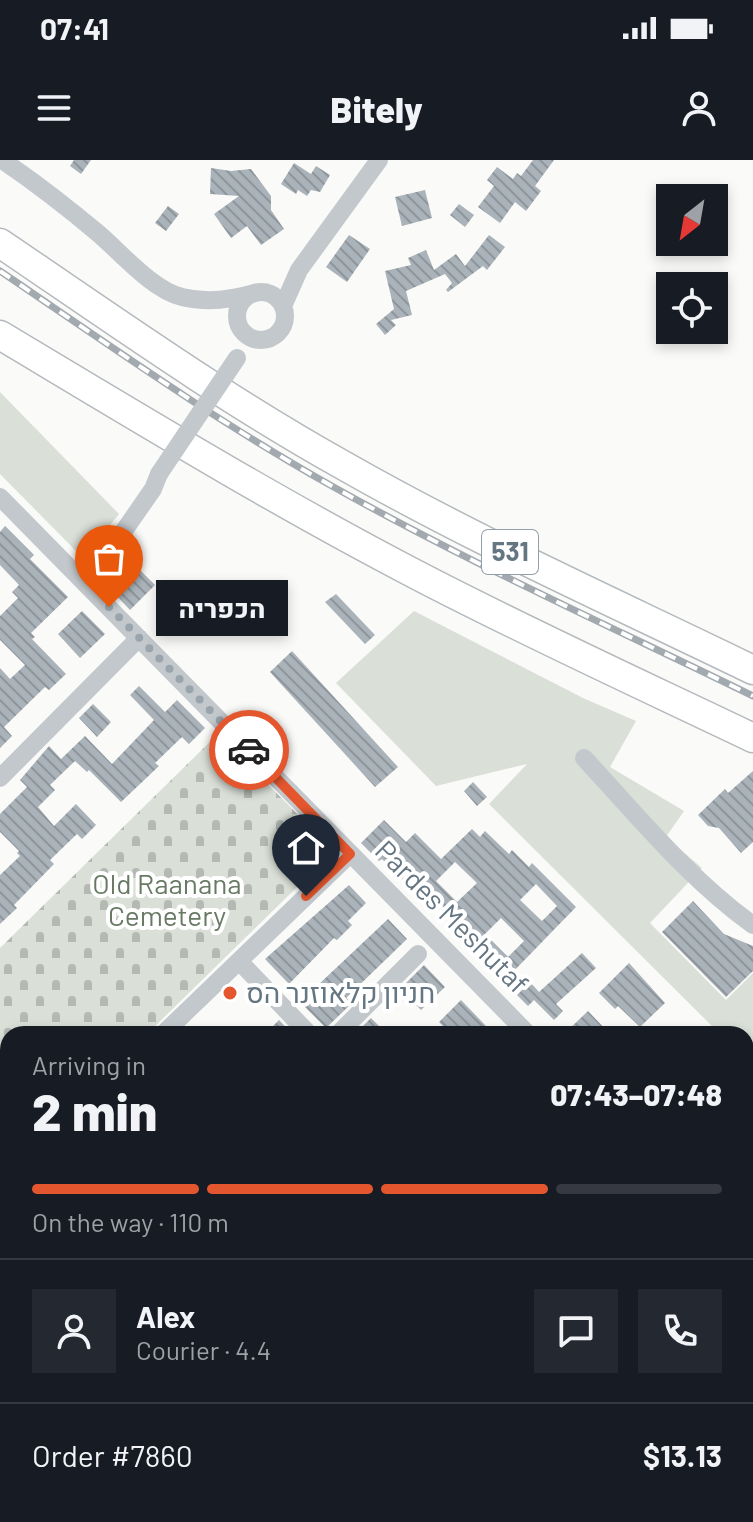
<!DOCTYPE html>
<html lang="en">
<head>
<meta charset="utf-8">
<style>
	body { margin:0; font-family:Barlow,Heebo,sans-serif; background:#242831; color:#f1f3f6; height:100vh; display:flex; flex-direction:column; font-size:30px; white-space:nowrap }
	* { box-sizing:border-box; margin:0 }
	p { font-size:26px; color:#9ea1a6 }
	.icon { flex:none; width:44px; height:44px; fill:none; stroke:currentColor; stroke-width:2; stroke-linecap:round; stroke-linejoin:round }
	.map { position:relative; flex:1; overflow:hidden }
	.details { position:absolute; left:0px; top:866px; width:754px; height:496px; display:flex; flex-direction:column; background:#171b24; border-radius:24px 24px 0 0; box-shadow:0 4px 12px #0003 }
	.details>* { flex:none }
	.needle { width:52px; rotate:211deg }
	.fabs { position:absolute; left:656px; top:24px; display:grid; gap:16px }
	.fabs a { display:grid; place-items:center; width:72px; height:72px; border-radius:0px; background:#171b24; box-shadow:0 4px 12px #0003; font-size:40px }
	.pin { position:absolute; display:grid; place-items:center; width:68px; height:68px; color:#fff; margin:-82px -34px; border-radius:50% 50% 50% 0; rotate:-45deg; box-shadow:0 0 8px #0007 }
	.pin .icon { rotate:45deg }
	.courier { position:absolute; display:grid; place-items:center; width:80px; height:80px; margin:-40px; border:6px solid #e4572e; border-radius:50%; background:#fff; color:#222; box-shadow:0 2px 10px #0007 }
	.bubble { position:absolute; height:56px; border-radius:0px; background:#171b24; box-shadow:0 4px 12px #0003; font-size:26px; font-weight:800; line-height:56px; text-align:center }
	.head em { font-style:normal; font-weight:800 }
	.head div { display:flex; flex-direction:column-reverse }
	.head { display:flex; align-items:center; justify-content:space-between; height:136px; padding:0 32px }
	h1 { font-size:52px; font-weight:800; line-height:60px }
	.bar { display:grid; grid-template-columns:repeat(4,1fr); gap:12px 8px; align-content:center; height:96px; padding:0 32px }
	.bar i { height:10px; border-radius:6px; background:#363941 }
	.bar .on { background:#e4572e }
	.bar p { grid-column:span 4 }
	.line { display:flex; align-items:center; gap:20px; padding:0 32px; border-top:2px solid #363941 }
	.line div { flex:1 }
	.round { display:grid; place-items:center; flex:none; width:84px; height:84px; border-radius:0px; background:#242831 }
	.status { display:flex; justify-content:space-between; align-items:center; height:56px; padding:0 40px; background:#171b24; direction:ltr }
	.status svg { height:22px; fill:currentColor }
	header { display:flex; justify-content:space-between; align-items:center; height:104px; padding:0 32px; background:#171b24; font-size:36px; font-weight:800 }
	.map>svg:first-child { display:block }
	.grass { fill:#dadfd7 }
	.cemetery { fill:url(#cemetery-stones) }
	.building { fill:url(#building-back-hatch); fill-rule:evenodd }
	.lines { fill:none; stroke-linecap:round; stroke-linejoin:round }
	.highway-casing { stroke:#b4b9bd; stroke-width:31 }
	.minor { stroke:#c3c8cc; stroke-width:18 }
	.highway { stroke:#fff; stroke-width:28 }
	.rail-casing { stroke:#a2aab0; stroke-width:7 }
	.rail { stroke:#fff; stroke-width:4; stroke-dasharray:12; stroke-linecap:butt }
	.minor-bridge { stroke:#c3c8cc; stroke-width:18 }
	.done { stroke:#99a4ac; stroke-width:8; stroke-dasharray:0 14.4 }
	.route { stroke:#e4572e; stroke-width:10 }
	.poi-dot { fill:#e4572e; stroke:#fff; stroke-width:3 }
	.labels { text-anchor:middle; stroke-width:8; stroke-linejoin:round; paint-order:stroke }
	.shield { fill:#fff; stroke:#939fa8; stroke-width:2 }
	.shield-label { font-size:26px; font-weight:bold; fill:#657683 }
	.park-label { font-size:28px; fill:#687a64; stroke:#fff }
	.street-label { font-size:28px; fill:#657683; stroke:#fff }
	.poi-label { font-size:28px; fill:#657683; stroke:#fff; text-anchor:start }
</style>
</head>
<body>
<div class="status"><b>07:41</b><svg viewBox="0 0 49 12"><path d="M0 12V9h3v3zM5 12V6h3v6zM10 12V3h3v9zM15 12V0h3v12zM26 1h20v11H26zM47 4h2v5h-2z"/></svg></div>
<header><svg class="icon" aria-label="menu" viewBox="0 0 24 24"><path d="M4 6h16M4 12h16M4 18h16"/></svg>Bitely<svg class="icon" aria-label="person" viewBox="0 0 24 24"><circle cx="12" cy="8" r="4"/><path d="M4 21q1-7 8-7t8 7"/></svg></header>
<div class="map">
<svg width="753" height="1362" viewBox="0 0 753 1362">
	<defs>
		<pattern id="cemetery-stones" width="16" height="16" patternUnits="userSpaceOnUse" patternTransform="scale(2)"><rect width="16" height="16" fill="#dadfd7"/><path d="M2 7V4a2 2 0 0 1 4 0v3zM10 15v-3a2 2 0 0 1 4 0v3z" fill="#b4b9b4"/></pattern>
		<pattern id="building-back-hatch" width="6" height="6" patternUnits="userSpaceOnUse" patternTransform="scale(2)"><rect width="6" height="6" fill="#aab3b9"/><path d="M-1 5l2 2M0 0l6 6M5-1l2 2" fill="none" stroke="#8e969c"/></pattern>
	</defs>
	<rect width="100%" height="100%" fill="#fafaf8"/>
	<path class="grass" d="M 0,232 L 119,354 L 87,394 L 77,392 L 0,314 Z
		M 414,451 L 583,538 L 636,561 L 610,607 L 684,651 L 666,677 L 702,708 L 650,763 L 726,840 L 753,813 L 753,908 L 746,900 L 746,874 L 720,874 L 489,644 L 527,604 L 436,626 L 336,523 Z"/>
	<path class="cemetery" d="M 218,574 L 334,691 L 147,874 L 8,874 L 8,899 L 0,891 L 0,788 Z"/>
	<path class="building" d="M 74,0 L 91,0 L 81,14 L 70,6 Z
		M 533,0 L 554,0 L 535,26 L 541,31 L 526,51 L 515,42 L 500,63 L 478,47 L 494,26 L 487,20 L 497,7 L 513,19 L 517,13 L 521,16 Z
		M 294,3 L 311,14 L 316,6 L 330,15 L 320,32 L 311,30 L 307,36 L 298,30 L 296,34 L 281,24 Z
		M 211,8 L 231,11 L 251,9 L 271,36 L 271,50 L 284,69 L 261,85 L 247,66 L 231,78 L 214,54 L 239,36 L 210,34 Z
		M 425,30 L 432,58 L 402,66 L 395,37 Z
		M 459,44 L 474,55 L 465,67 L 450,55 Z
		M 168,46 L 179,54 L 166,71 L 155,63 Z
		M 349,75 L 370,89 L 347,122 L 326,107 Z
		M 489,75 L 505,87 L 487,110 L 483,106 L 448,132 L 446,130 L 452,123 L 445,114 L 406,131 L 412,155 L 391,160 L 396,165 L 385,175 L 376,164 L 394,149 L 385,111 L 411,105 L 408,98 L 426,90 L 434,110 L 456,94 L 465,106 Z
		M 5,366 L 34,395 L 30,399 L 68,437 L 31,473 L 35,477 L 32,479 L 66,514 L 49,530 L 45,527 L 4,567 L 12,576 L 0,588 L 0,508 L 10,519 L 25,505 L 0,480 L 0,456 L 18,438 L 12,432 L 19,425 L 0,405 L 0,372 Z
		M 136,406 L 155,425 L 130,450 L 111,430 Z
		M 336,434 L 375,475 L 365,484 L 325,442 Z
		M 82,451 L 105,474 L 80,498 L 58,474 Z
		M 292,491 L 398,607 L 375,627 L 270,512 Z
		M 139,526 L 165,552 L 177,540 L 205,568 L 189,584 L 182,577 L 155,603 L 159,606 L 121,642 L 89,610 L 87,612 L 75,601 L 50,625 L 55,630 L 38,647 L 54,666 L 76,644 L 96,665 L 82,679 L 77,674 L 50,700 L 54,704 L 14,745 L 17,748 L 0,764 L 0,715 L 20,696 L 17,693 L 19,691 L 0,672 L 0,654 L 27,627 L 20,620 L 49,586 L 61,599 L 85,576 L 112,604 L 154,560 L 130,535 Z
		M 93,544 L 111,562 L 97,577 L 79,558 Z
		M 232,590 L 253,612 L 240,624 L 219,603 Z
		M 753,611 L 753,682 L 741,693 L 719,668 L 708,666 L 698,655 L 725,629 L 728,633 Z
		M 473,622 L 487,637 L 477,646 L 464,631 Z
		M 384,660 L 406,682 L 415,673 L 441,699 L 472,669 L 480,677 L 485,671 L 509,694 L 512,690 L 529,707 L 532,703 L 576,747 L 509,816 L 466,773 L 468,771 L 409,714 L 403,720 L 382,699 L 379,701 L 361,683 ZM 455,702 L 477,723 L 457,742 L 436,721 ZM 536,724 L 557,746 L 542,761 L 520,740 ZM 501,758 L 524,781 L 508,797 L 485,774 Z
		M 349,725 L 366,743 L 348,761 L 352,765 L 337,780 L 334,778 L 289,824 L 265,799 Z
		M 693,741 L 724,774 L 753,786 L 753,811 L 726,837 L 662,772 Z
		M 388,759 L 407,779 L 346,838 L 352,843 L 326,868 L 300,842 Z
		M 582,793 L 596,808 L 556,844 L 563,851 L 554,860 L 534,840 L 528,846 L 517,835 L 530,822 L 539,832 Z
		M 629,803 L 665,843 L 640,867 L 618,846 L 615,849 L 599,833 Z
		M 424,805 L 445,827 L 421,850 L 400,829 Z
		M 461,840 L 486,866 L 478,874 L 451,874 L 439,862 Z
		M 588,851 L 610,874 L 564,874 Z
		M 371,858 L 381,868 L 375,874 L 355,874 Z
		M 279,860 L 292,874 L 265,874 Z"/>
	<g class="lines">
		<g class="highway-casing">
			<path id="highway" d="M 0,83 C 112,159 223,238 341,304 C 474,380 615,443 753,510
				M 0,175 C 137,257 273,340 415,414 C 526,472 640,524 753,578"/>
		</g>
		<path class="minor" d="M 2,0 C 36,23 68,48 99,74 C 122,94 153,130 182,137 C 206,143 231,140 255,133
			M237 156a24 24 0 1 1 48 0a24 24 0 1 1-48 0Z
			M 283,146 L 299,110 L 379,0
			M 0,337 L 528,874
			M 94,432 L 93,418 L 96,411 L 153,329 L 159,314
			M 584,598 C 638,656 689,719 753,765
			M 0,618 L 139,478
			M 239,801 L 309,874
			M 163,874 L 350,694
			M 338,874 L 418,794
			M 0,1033 L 8,1025
			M 746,1097 L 753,1105
			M 746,1161 L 753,1154
			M 0,1171 L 8,1179
			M 184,1354 L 192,1362
			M 72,1362 L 80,1354
			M 359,1362 L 367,1354
			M 531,1362 L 539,1354"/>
		<use href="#highway" class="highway"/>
		<g class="rail-casing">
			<path id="rail" d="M 0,111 C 109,185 216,261 330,325 C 467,402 612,467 753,536"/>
		</g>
		<use href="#rail" class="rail"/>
		<path class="minor-bridge" d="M 159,314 L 237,198"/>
	</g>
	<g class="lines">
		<path class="done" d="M 109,447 L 249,590"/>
		<path class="route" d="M 249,590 L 350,694 L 306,736"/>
	</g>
	<circle class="poi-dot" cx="230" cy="833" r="8"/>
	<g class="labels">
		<rect class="shield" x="482" y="370" width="56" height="44" rx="6"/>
		<g class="shield-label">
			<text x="510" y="401">531</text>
		</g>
		<g class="park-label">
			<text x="167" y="734">Old Raanana<tspan x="167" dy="32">Cemetery</tspan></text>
		</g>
		<g class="street-label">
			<text transform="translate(452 757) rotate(45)" y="10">Pardes Meshutaf</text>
		</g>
		<g class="poi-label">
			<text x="246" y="843">חניון קלאוזנר הס</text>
		</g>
	</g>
</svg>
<div class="fabs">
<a><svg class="needle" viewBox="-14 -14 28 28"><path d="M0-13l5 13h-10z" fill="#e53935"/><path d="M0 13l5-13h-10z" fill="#9ea1a6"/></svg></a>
<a><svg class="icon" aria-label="locate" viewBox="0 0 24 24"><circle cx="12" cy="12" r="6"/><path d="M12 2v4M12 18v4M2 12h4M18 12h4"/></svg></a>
</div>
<div class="pin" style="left:109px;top:447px;background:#ea580c"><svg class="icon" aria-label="bag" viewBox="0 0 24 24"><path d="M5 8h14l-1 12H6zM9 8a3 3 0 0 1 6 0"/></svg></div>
<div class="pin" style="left:306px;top:736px;background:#1f2937"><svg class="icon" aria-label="home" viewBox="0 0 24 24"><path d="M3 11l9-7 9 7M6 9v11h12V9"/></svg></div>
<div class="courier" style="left:249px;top:590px"><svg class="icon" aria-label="car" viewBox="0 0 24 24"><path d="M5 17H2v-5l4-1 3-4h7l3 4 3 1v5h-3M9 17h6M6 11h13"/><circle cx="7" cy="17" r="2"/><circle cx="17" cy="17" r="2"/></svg></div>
<div class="bubble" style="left:156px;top:420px;width:132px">הכפריה</div>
<section class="details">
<div class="head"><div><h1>2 min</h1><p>Arriving in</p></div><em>07:43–07:48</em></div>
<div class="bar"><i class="on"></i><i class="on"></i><i class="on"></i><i></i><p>On the way · 110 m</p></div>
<div class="line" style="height:144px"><a class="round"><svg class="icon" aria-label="person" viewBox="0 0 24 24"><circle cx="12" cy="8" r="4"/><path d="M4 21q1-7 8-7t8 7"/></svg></a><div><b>Alex</b><p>Courier · 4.4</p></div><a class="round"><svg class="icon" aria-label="chat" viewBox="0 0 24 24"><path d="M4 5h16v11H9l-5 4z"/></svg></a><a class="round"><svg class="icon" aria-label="phone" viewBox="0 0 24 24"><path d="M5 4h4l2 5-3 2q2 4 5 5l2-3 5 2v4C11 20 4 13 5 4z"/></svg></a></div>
<div class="line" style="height:104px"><div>Order #7860</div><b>$13.13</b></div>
</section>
</div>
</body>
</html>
